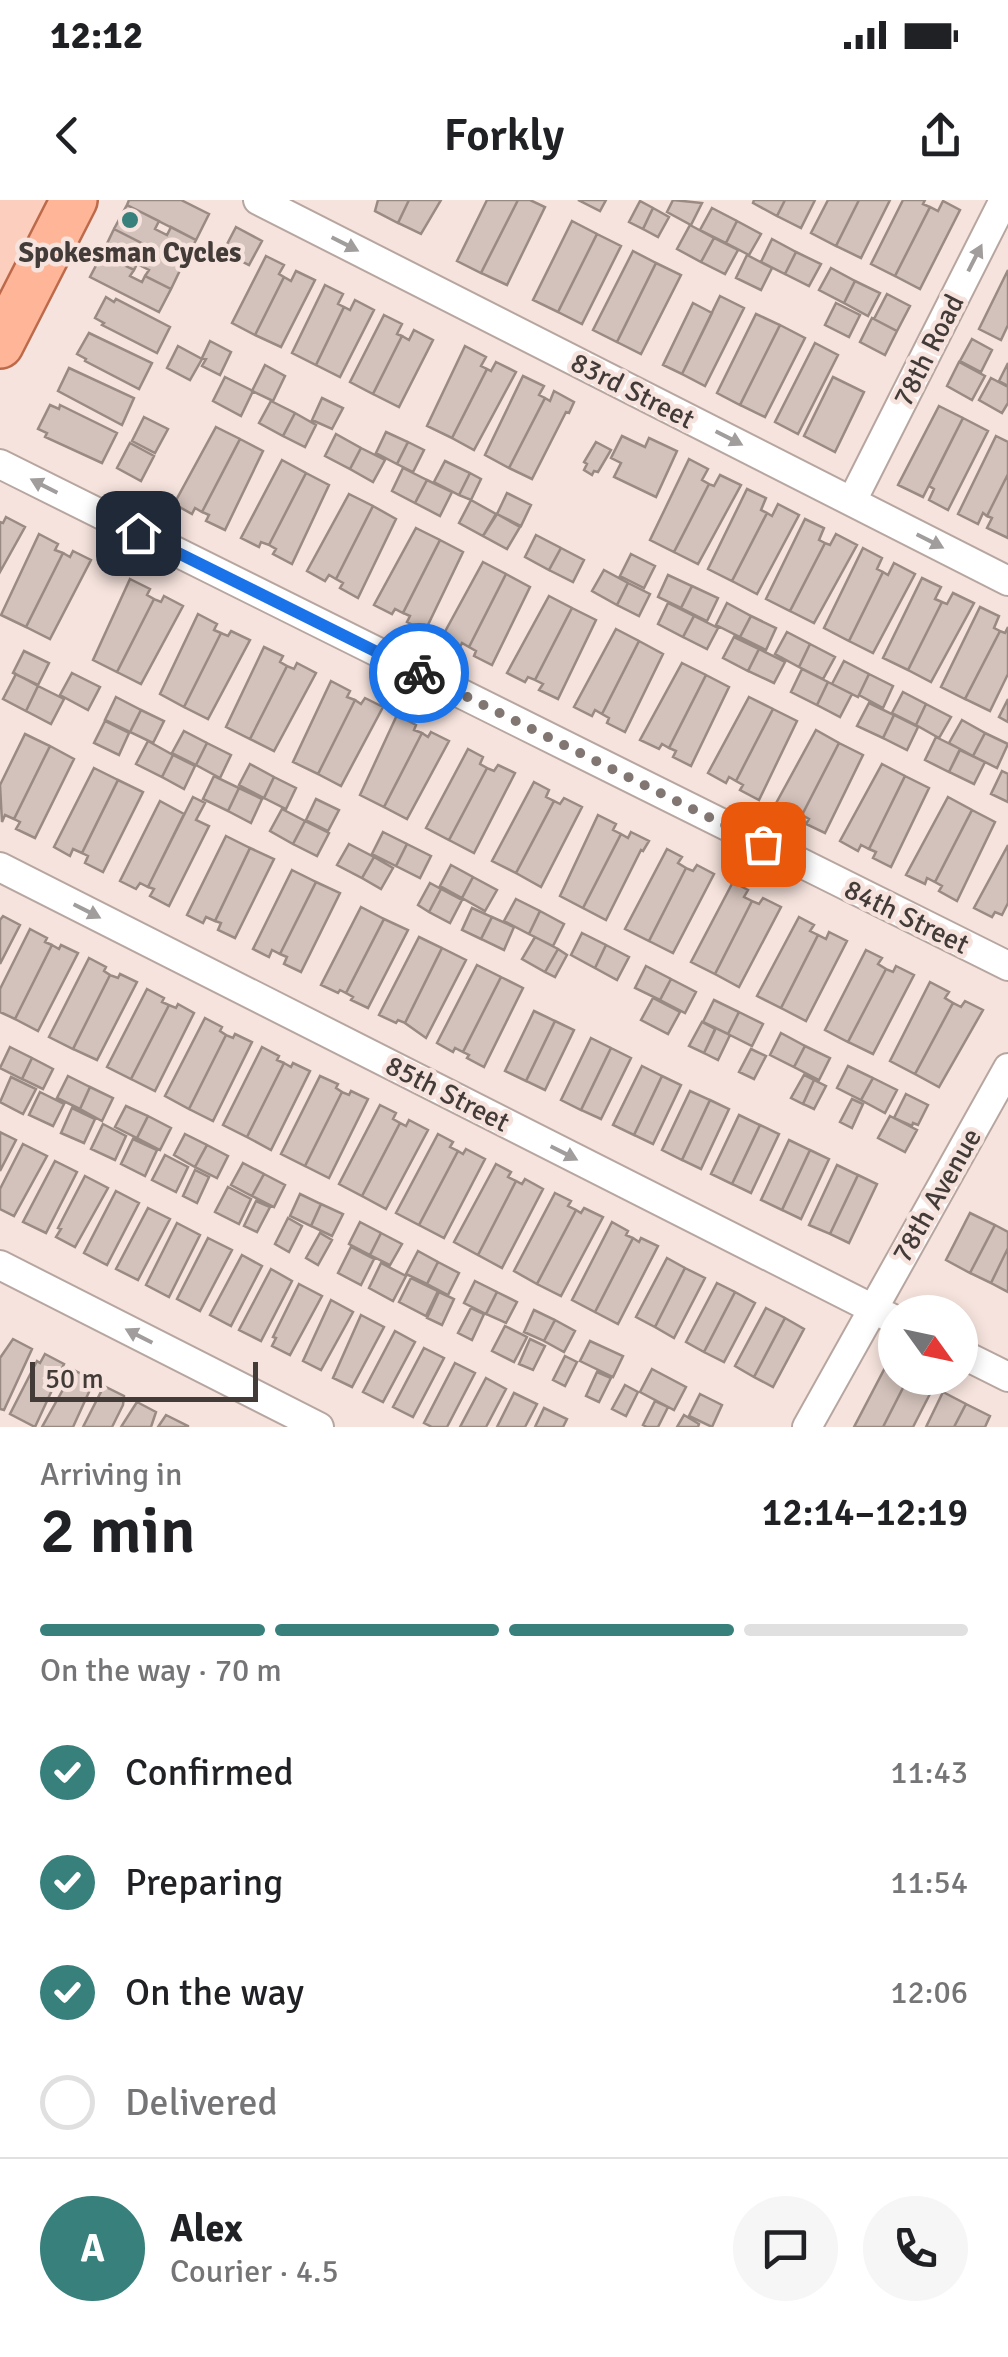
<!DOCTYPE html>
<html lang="en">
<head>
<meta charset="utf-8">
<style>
	body { margin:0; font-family:Signika,sans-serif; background:#f6f6f6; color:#202124; height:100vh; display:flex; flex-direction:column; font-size:38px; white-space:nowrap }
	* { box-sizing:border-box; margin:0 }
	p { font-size:32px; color:#757577 }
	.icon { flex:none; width:55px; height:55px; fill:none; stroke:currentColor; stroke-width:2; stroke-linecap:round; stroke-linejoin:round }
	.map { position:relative; height:1227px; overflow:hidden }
	.side { display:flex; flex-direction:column; background:#fff; flex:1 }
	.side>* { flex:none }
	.needle { width:65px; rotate:123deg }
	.controls { position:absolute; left:878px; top:1095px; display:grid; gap:20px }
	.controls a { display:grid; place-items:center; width:100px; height:100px; border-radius:50%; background:#fff; box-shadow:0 5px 15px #0003; font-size:50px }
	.scale { position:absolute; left:30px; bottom:25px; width:228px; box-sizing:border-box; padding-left:10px; border:5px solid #423b38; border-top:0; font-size:28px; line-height:35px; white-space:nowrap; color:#423b38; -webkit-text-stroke:8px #f6e3dd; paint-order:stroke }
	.pin { position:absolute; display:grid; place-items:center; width:85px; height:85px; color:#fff; margin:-42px; border-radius:20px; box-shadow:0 5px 15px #0006 }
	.courier { position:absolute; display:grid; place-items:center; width:100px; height:100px; margin:-50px; border:8px solid #1a73e8; border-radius:50%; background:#fff; color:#222; box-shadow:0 2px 12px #0007 }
	.overview em { font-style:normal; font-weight:600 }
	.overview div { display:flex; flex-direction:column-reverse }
	.overview { display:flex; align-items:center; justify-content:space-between; height:170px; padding:0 40px }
	h1 { font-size:65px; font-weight:600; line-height:75px }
	.bar { display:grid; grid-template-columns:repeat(4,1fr); gap:15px 10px; align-content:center; height:120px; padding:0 40px }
	.bar i { height:12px; border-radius:8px; background:#e0e0e0 }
	.bar .current { background:#37807c }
	.bar p { grid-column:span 4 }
	.line { display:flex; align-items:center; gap:25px; padding:0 40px; border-top:2px solid #e0e0e0 }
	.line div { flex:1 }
	.round { display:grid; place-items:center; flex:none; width:105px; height:105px; border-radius:52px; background:#f6f6f6 }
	ol { padding:0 40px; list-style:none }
	li { display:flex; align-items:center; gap:30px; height:110px }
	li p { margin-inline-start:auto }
	li .icon { padding:10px; border-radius:50%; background:#37807c; color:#fff; stroke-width:4 }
	li:last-child { color:#757577 }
	li i { width:55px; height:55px; border:5px solid #e0e0e0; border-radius:50% }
	.status { display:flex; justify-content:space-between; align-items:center; height:70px; padding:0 50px; background:#fff; direction:ltr }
	.status svg { height:28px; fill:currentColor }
	header { display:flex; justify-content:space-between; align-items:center; height:130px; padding:0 40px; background:#fff; font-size:45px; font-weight:600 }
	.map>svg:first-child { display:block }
	.green { fill:#fccebd }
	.building { fill:#d3c2bb; stroke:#9a8a84; stroke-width:2.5 }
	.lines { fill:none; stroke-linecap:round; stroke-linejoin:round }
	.street-casing { stroke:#b7a6a0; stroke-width:32 }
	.primary-casing { stroke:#bd6a4a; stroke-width:50 }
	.street { stroke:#fff; stroke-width:28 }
	.primary { stroke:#ffb598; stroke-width:45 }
	.oneway { fill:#a09d9c }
	.done { stroke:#817672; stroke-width:10; stroke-dasharray:0 18 }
	.route { stroke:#1a73e8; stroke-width:12 }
	.poi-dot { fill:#37807c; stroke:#f6e3dd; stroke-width:4 }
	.labels { text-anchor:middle; stroke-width:9; stroke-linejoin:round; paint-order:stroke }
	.poi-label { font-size:28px; font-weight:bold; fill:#423b38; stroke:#f6e3dd }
	.street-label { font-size:28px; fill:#423b38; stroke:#f6e3dd }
</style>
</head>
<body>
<div class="status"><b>12:12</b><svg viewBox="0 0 49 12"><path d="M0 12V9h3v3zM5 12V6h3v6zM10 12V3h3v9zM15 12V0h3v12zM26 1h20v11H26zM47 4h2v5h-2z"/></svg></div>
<header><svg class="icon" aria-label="back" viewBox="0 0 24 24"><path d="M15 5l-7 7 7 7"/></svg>Forkly<svg class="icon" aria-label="share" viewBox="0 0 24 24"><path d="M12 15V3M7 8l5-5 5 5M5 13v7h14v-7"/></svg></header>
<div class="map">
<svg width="1008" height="1227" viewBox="0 0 1008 1227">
	<rect width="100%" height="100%" fill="#f6e3dd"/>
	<path class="green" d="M 0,0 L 46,0 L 0,95 Z"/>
	<path class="building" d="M 129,0 L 181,0 L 209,14 L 196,40 L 127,5 Z
		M 409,0 L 441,0 L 421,34 L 398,23 Z
		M 409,0 L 398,23 L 375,11 L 378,0 Z
		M 487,0 L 518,0 L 481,73 L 457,61 Z
		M 518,0 L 530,0 L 545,7 L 507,85 L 481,73 Z
		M 578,0 L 606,0 L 600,11 Z
		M 673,0 L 702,3 L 691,25 L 667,12 Z
		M 754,0 L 785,0 L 777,16 L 753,3 Z
		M 785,0 L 815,0 L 801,28 L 777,16 Z
		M 828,0 L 859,0 L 836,46 L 811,33 Z
		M 859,0 L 890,0 L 861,58 L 836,46 Z
		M 903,0 L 925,0 L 923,4 L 930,7 L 895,76 L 871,64 Z
		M 640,1 L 653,8 L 643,29 L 629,22 Z
		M 943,1 L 960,10 L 920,89 L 895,76 L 930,7 L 938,11 Z
		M 127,5 L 159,21 L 155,29 L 167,35 L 171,27 L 196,40 L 183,64 L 114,29 Z
		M 653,8 L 669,17 L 658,37 L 643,29 Z
		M 712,8 L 737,21 L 726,43 L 700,30 Z
		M 572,21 L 597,34 L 558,112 L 533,100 Z
		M 737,21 L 761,34 L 749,55 L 726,43 Z
		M 690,25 L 714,38 L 701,62 L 677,49 Z
		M 236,27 L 262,41 L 249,65 L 223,52 Z
		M 114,29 L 183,64 L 171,89 L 145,76 L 149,70 L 137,64 L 134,70 L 102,54 Z
		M 597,34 L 621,46 L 582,124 L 558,112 Z
		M 714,38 L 738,50 L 725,74 L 701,62 Z
		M 772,39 L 796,52 L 785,74 L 761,62 Z
		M 633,51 L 656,63 L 617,142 L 593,130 Z
		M 796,52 L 821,64 L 809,86 L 785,74 Z
		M 102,54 L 134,70 L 130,76 L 142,82 L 145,76 L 171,89 L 159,112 L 90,77 Z
		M 747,55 L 772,68 L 761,90 L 736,78 Z
		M 266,56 L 284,65 L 279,74 L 284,77 L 255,135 L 232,123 Z
		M 656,63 L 681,75 L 641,154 L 617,142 Z
		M 831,68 L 855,81 L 844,103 L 819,90 Z
		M 1008,70 L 1008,125 L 1001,140 L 979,129 Z
		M 296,71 L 315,80 L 281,147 L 255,135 L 284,77 L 291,81 Z
		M 855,81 L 880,93 L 868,116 L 844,103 Z
		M 325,85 L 343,94 L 338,104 L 344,107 L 316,165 L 292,153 Z
		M 887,94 L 910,106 L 897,131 L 874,119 Z
		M 720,96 L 744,108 L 705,186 L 682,174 Z
		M 106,97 L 114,102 L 116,99 L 170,127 L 157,153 L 102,125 L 104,123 L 95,118 Z
		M 355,100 L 374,110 L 340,177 L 316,165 L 344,107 L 350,110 Z
		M 693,103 L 712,113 L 682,174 L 663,165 Z
		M 836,103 L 860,115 L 849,137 L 825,125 Z
		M 756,114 L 780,125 L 740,205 L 717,193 Z
		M 384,115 L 402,124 L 397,134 L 402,136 L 373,194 L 350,182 Z
		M 872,118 L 897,131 L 885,155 L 860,142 Z
		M 780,125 L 805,138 L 765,217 L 740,205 Z
		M 414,130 L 433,140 L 399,207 L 373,194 L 402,136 L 409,140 Z
		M 89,133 L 152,163 L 139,189 L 85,161 L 86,159 L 77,154 Z
		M 972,139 L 992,150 L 981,172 L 960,161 Z
		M 210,141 L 231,152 L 220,175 L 202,166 L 206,159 L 202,158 Z
		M 815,143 L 838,155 L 798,234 L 775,222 Z
		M 178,146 L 202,159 L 190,180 L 167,168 Z
		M 465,146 L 486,157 L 481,166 L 487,169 L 452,238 L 427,226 Z
		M 496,162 L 516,172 L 474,250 L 452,238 L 487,169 L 491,171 Z
		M 959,162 L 985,176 L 972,200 L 947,186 Z
		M 1008,163 L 1008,186 L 999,181 Z
		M 265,165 L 285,176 L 273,201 L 252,191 Z
		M 69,168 L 134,198 L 122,225 L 58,191 Z
		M 523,176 L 544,186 L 539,195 L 545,198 L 509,268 L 485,255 Z
		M 225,177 L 253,191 L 241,216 L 213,201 Z
		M 833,177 L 864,192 L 835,252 L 804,236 Z
		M 991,178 L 1008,187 L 1008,203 L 1002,213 L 979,200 Z
		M 554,191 L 574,202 L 569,213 L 566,212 L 532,279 L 509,268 L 545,198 L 550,201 Z
		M 322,198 L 343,208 L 332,229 L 312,220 Z
		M 271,201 L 295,213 L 283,236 L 259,223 Z
		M 50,205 L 59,209 L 60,205 L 117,233 L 102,263 L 45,237 L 47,233 L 38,229 Z
		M 939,206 L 963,218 L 923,297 L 898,285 Z
		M 295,213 L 316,225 L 305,247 L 283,236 Z
		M 144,217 L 168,229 L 155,253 L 132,241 Z
		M 963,218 L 988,231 L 948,310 L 929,300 L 934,289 L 929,286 Z
		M 216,227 L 240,239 L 202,312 L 195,308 L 192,314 L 174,304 Z
		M 386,232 L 408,242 L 397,264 L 376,253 Z
		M 336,234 L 361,248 L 350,269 L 325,256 Z
		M 622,236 L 645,247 L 649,238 L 677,251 L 656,297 L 614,277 L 621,263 L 611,258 Z
		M 996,236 L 1008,242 L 1008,274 L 987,316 L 983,313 L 978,324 L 958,314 Z
		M 240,239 L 263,251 L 225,330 L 206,321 L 209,315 L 202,312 Z
		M 408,242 L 424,250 L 413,272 L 397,264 Z
		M 596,242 L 611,250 L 598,272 L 594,271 L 592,275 L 584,270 L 587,264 L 584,262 Z
		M 130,243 L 154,256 L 141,281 L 117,268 Z
		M 361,248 L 385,260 L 373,282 L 350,269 Z
		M 689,259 L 708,269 L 702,280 L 709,284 L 674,352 L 650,340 Z
		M 282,260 L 306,273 L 269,345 L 261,342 L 259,347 L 241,338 Z
		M 445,261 L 470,273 L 459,295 L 434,282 Z
		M 403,268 L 427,280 L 415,303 L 392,291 Z
		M 306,273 L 329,285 L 292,364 L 273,354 L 276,349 L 269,345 Z
		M 470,273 L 481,279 L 471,300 L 459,295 Z
		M 1008,274 L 1008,338 L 987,328 L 992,318 L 987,316 Z
		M 720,275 L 741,285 L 698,364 L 674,352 L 709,284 L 714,286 Z
		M 427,280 L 452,292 L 440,316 L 415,303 Z
		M 747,289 L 766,298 L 761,310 L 767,313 L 732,381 L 708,369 Z
		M 507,293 L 531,305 L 521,326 L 497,314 Z
		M 349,294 L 373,306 L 336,379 L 329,375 L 325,381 L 307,371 Z
		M 471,300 L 496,314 L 483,336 L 459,323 Z
		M 778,304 L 799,315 L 757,394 L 732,381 L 767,313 L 772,316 Z
		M 373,306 L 396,319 L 358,398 L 340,388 L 343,383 L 336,379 Z
		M 497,314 L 520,327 L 507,349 L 483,336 Z
		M 6,317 L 25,327 L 0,372 L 0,322 L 3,323 Z
		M 805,319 L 824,328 L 819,340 L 825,343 L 790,411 L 766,399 Z
		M 416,328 L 440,340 L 403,413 L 395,409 L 392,414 L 374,405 Z
		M 39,334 L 58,344 L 55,350 L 63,353 L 26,427 L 1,415 Z
		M 836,334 L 857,345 L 814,423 L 790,411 L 825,343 L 830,345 Z
		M 536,335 L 561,348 L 549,370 L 525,357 Z
		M 440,340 L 463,352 L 425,431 L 407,422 L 410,416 L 403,413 Z
		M 561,348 L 584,360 L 573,382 L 549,370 Z
		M 863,348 L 882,358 L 877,369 L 883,372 L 849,441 L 824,428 Z
		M 73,351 L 91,360 L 50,439 L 26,427 L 63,353 L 70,357 Z
		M 631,354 L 655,366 L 644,388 L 620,376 Z
		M 483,362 L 506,374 L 469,447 L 462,443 L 459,449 L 441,439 Z
		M 894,363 L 915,374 L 873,453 L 849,441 L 883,372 L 888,375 Z
		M 604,370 L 628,383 L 617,405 L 592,391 Z
		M 506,374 L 530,387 L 492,465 L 474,456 L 476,451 L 469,447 Z
		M 668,375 L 692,386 L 681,408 L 658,397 Z
		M 922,378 L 941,387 L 935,399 L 942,402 L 908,470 L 883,458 Z
		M 130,379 L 150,389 L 147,395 L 154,399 L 117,472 L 93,460 Z
		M 628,383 L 650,394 L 639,416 L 617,405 Z
		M 692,386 L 718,398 L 707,421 L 681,408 Z
		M 953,393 L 974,403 L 931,482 L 908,470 L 942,402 L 947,404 Z
		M 164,396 L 183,406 L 141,484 L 117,472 L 154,399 L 161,402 Z
		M 549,396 L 572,408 L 535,480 L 528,477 L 525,482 L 507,473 Z
		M 668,403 L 694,416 L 683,437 L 658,424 Z
		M 727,403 L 751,416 L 740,437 L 716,425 Z
		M 980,407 L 999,416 L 994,428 L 1000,431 L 965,499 L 941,487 Z
		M 572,408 L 596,420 L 558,499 L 539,490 L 543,484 L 535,480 Z
		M 198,414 L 217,424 L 214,430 L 221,433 L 184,507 L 160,494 Z
		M 694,416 L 718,428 L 707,449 L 683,437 Z
		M 751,416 L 776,428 L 766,450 L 740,437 Z
		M 1008,427 L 1008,474 L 990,511 L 965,499 L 1000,431 L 1005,433 Z
		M 616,429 L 639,441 L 602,514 L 595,510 L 592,516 L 574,507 Z
		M 231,431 L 250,440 L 208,519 L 184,507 L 221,433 L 228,436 Z
		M 787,432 L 810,444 L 799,467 L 775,454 Z
		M 734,437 L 759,449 L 748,471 L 723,458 Z
		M 639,441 L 663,454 L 625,532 L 607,523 L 609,518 L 602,514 Z
		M 810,444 L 835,457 L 823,479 L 799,467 Z
		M 264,447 L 283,456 L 280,462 L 287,466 L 250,539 L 226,527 Z
		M 759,449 L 785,462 L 774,483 L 748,471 Z
		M 24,451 L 49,463 L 38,485 L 13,473 Z
		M 844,461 L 869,474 L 858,497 L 832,484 Z
		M 297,463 L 316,473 L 274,551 L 250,539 L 287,466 L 294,469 Z
		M 682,463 L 706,475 L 669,548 L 662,544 L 659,549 L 640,540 Z
		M 802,469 L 828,482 L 817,505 L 791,492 Z
		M 72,473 L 100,487 L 88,510 L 60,495 Z
		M 16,474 L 38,486 L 26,511 L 3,499 Z
		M 869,474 L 893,486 L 883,508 L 859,495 Z
		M 706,475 L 729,487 L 691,566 L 673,557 L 676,551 L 669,548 Z
		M 331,481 L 350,491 L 347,497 L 355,500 L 318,574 L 293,562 Z
		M 828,482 L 852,494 L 840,517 L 817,505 Z
		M 38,486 L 64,499 L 51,524 L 26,511 Z
		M 903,492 L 926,504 L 916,525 L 892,513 Z
		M 116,497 L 141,510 L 130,532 L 105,520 Z
		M 749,497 L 773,509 L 736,581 L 729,577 L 726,583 L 708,573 Z
		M 365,498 L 383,507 L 341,586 L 318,574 L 355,500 L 361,504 Z
		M 1008,499 L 1008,522 L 999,517 Z
		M 869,503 L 894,515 L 883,538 L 857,526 Z
		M 926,504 L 951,517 L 939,538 L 916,525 Z
		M 773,509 L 797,521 L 759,600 L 740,590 L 743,585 L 736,581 Z
		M 141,510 L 164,521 L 153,543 L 130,532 Z
		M 397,515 L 416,525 L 414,530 L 422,533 L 384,607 L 360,595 Z
		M 894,515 L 918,527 L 907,550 L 883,538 Z
		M 962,520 L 985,533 L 973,556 L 949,543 Z
		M 105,521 L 129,533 L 119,555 L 94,543 Z
		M 816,530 L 839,543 L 802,615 L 795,611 L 792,617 L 774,607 Z
		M 184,531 L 207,543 L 196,565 L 172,553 Z
		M 431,532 L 449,541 L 407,619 L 384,607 L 422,533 L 428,537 Z
		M 985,533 L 1008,544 L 997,568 L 973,556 Z
		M 25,534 L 50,546 L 14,619 L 5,615 L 2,622 L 0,585 Z
		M 936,537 L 960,549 L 949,572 L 925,560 Z
		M 148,541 L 173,555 L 162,577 L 136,564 Z
		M 207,543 L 231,555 L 220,578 L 196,565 Z
		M 839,543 L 863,555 L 825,633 L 806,624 L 809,619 L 802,615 Z
		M 50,546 L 74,559 L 35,638 L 16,629 L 20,622 L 14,619 Z
		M 468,549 L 483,557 L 480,564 L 487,568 L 449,640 L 426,628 Z
		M 960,550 L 985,562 L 974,584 L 949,572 Z
		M 173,555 L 195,566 L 184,589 L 162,577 Z
		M 250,564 L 274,577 L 264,598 L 239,585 Z
		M 882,564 L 905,576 L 869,649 L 861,645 L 858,651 L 840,641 Z
		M 498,565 L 515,573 L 474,653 L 449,640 L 487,568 L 494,571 Z
		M 94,568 L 118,580 L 82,653 L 73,649 L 70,656 L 54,647 Z
		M 1002,571 L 1008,574 L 1008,602 L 991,594 Z
		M 214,576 L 239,588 L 228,611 L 203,599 Z
		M 905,576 L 929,588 L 891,667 L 873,658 L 876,652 L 869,649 Z
		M 274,577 L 296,588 L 286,609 L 264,598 Z
		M 118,580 L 143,592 L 103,672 L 85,663 L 88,656 L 82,653 Z
		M 534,582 L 549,590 L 546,597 L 554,601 L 516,673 L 492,661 Z
		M 239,588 L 262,599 L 251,623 L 228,611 Z
		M 193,597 L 205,603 L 196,620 L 209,626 L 169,706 L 150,696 L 154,689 L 148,687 Z
		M 948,597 L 972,610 L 935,682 L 927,678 L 925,684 L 906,675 Z
		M 564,598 L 582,607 L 541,687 L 516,673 L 554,601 L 560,604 Z
		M 316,599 L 339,610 L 328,631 L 306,620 Z
		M 160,601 L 184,614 L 148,687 L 140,683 L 136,689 L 120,681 Z
		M 282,609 L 305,621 L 293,644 L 270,631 Z
		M 972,610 L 995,622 L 957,701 L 939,691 L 942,686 L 935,682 Z
		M 598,615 L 616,624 L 613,630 L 621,634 L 583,708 L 560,696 Z
		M 305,621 L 329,633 L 317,656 L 293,644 Z
		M 383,632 L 407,644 L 396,666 L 372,654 Z
		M 631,632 L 649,641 L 643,651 L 641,650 L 606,720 L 583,708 L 621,634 L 628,638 Z
		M 226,636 L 250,648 L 215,721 L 206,717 L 203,723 L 187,715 Z
		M 349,644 L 374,657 L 362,678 L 337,665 Z
		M 407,644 L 431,656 L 420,678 L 396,666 Z
		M 1008,645 L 1008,703 L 1002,715 L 995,712 L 992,717 L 974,708 Z
		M 250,648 L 274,659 L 235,738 L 218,730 L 221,723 L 215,721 Z
		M 667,649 L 682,657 L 678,663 L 686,668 L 649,741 L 625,729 Z
		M 374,657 L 393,668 L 381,689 L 362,678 Z
		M 451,665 L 473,677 L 462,698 L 440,686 Z
		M 697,665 L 714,674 L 673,753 L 649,741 L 686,668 L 693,671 Z
		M 292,670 L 316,682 L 280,754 L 272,750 L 269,757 L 253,749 Z
		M 473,677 L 497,690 L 485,711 L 462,698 Z
		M 316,682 L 340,693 L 301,772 L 284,764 L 287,757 L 280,754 Z
		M 733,682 L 748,690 L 744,697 L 752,701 L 715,774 L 691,762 Z
		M 430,683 L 441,689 L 429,712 L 418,705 Z
		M 441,689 L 462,700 L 450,723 L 429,712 Z
		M 763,698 L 781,707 L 739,787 L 715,774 L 752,701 L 759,704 Z
		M 516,699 L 540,711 L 529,734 L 504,721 Z
		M 361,707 L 384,719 L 346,793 L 340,790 L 338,793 L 321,785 Z
		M 472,708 L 492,717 L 481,739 L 462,730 Z
		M 540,711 L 564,724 L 553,746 L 529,734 Z
		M 3,716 L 20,725 L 0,764 L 0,720 Z
		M 492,717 L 514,727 L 504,750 L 481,739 Z
		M 799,717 L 814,725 L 810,731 L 818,735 L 781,808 L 757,796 Z
		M 384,719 L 408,730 L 368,808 L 351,800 L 353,797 L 346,793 Z
		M 30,729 L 47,738 L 45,742 L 52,745 L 15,819 L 0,812 L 0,789 Z
		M 829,732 L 847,741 L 806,821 L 781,808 L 818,735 L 826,739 Z
		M 582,733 L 606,745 L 595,768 L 571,755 Z
		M 419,737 L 442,748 L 405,823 L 398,820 L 396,823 L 379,815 Z
		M 535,737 L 558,749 L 545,772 L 522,759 Z
		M 52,745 L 59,749 L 61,745 L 78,753 L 38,831 L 15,819 Z
		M 606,745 L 629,757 L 617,780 L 595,768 Z
		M 442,748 L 466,760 L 426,838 L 405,823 Z
		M 558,749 L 567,755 L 555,777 L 545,772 Z
		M 866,750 L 882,758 L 878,764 L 886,769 L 848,842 L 825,830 Z
		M 89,758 L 106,767 L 104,771 L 110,775 L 73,849 L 49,837 Z
		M 477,765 L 501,777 L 463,852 L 455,848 L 453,852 L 437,843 Z
		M 646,766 L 671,779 L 660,800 L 635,788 Z
		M 896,766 L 914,775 L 873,854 L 848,842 L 886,769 L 893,772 Z
		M 120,774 L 137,782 L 97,860 L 73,849 L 110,775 L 118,778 Z
		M 501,777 L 523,788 L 484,867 L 467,858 L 469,855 L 463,852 Z
		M 671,779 L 696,792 L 685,813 L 660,800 Z
		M 930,782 L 949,792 L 945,798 L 953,803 L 915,874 L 890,861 Z
		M 147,789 L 164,798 L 162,802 L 169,805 L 131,879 L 107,867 Z
		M 653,798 L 680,812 L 668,834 L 641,820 Z
		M 714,800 L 739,812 L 728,834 L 703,822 Z
		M 965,801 L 983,810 L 939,887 L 915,874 L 953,803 L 961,807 Z
		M 178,804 L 194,813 L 155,891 L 131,879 L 169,805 L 176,808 Z
		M 534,811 L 555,821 L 526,881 L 505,871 Z
		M 739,812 L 763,824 L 752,846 L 728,834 Z
		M 205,818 L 222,827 L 220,831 L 226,835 L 189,909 L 165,896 Z
		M 555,821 L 574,830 L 545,890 L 526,881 Z
		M 702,822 L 715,829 L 704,853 L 689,846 Z
		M 716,828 L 730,835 L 718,860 L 704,853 Z
		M 781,833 L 805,846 L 794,867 L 770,855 Z
		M 235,834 L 252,842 L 213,921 L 189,909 L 226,835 L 233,838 Z
		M 591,838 L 611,848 L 581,910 L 561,900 Z
		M 805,846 L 830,858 L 819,880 L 794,867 Z
		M 10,847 L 32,858 L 22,879 L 0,868 Z
		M 262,847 L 279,856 L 277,860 L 284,863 L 247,937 L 223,925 Z
		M 611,848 L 631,858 L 601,919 L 581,910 Z
		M 751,849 L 766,856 L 754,879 L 739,872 Z
		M 32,858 L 53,869 L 43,889 L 22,879 Z
		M 284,863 L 291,867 L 293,863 L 310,871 L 271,950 L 247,937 Z
		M 642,866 L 662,876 L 634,935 L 613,925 Z
		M 848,866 L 873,878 L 861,900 L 837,888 Z
		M 804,875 L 814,880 L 803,904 L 791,898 Z
		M 68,876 L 90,887 L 80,909 L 57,898 Z
		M 320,876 L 338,884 L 336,888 L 342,892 L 305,966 L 281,954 Z
		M 662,876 L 681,885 L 653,944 L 634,935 Z
		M 11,877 L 36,889 L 23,914 L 0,902 Z
		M 873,878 L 897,890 L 885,913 L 861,900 Z
		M 814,880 L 826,886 L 814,909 L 803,904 Z
		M 90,887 L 113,898 L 102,921 L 80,909 Z
		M 351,891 L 368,899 L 329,978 L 305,966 L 342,892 L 349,895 Z
		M 690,891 L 710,900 L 682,960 L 662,950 Z
		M 40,892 L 64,904 L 53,926 L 29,915 Z
		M 906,894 L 928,905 L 918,925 L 913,923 L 912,926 L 894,918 Z
		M 852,899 L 863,904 L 852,928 L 840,922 Z
		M 710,900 L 729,909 L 701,969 L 682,960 Z
		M 380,905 L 396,913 L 393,919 L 400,923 L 362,996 L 339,984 Z
		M 126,906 L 148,916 L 137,938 L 115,927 Z
		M 72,908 L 95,919 L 84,943 L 61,933 Z
		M 739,915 L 760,925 L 732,984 L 711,974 Z
		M 148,916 L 171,928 L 160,950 L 137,938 Z
		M 890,916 L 917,930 L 905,952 L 878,938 Z
		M 409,920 L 428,930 L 386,1009 L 362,996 L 400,923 L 406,926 Z
		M 103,924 L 126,936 L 115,960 L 91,949 Z
		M 760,925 L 779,934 L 751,993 L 732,984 Z
		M 0,932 L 16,940 L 0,971 Z
		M 185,934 L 207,945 L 195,967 L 174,955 Z
		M 438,934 L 453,942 L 450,947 L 458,951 L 419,1025 L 396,1013 Z
		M 133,939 L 157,950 L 145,976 L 121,964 Z
		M 789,940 L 810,950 L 782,1010 L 761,1000 Z
		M 23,944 L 47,956 L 14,1016 L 0,1009 L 0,989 Z
		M 207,945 L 228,956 L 217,978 L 195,967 Z
		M 466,949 L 485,959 L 444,1038 L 419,1025 L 458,951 L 463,954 Z
		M 810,950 L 829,959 L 801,1019 L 782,1010 Z
		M 165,955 L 188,967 L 176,992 L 152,980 Z
		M 55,961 L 77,972 L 46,1033 L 23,1022 Z
		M 243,963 L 264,974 L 252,996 L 231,985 Z
		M 496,964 L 511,972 L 508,977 L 516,981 L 478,1055 L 454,1042 Z
		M 837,965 L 858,975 L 830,1034 L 809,1025 Z
		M 195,970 L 209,977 L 197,1003 L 183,996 Z
		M 264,974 L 285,985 L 274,1007 L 252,996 Z
		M 858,975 L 877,984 L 849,1043 L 830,1034 Z
		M 85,976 L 108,988 L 75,1047 L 56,1037 L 61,1029 L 58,1028 Z
		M 525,979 L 543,989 L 502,1068 L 478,1055 L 516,981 L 522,984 Z
		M 228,987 L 251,999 L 239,1024 L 215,1012 Z
		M 116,991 L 139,1003 L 107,1065 L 84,1053 Z
		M 555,993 L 571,1001 L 568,1006 L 576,1010 L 537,1084 L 514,1071 Z
		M 300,994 L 321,1004 L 311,1026 L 290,1016 Z
		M 256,1001 L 270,1007 L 257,1032 L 244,1026 Z
		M 321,1004 L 343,1014 L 332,1036 L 311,1026 Z
		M 148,1008 L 170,1019 L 138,1080 L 116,1069 Z
		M 584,1008 L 603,1017 L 561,1096 L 537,1084 L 576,1010 L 581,1013 Z
		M 970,1013 L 995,1025 L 970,1073 L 946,1060 Z
		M 288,1018 L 302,1026 L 289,1052 L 275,1044 Z
		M 360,1022 L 381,1033 L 370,1055 L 349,1044 Z
		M 612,1022 L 628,1031 L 626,1035 L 633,1038 L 595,1112 L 572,1100 Z
		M 177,1023 L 200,1035 L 169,1097 L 146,1085 Z
		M 995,1025 L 1008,1032 L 1008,1048 L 991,1083 L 970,1073 Z
		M 320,1033 L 332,1040 L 318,1065 L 306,1058 Z
		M 381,1033 L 402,1044 L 390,1065 L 370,1055 Z
		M 208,1038 L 232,1050 L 200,1111 L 177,1099 Z
		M 633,1038 L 639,1042 L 641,1038 L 658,1046 L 618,1124 L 595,1112 Z
		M 351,1047 L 374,1059 L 361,1085 L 338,1073 Z
		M 1008,1048 L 1008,1092 L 991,1083 Z
		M 418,1051 L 438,1062 L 427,1084 L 406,1074 Z
		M 242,1055 L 262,1066 L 231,1126 L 210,1115 Z
		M 667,1058 L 685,1068 L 655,1127 L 636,1117 Z
		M 438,1062 L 459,1073 L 448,1095 L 427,1084 Z
		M 381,1063 L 406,1076 L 393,1101 L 369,1088 Z
		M 685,1068 L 705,1078 L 674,1138 L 655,1127 Z
		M 271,1069 L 292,1081 L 261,1141 L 239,1130 Z
		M 411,1078 L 438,1091 L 426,1116 L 399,1102 Z
		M 475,1081 L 497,1092 L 486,1114 L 464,1103 Z
		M 717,1083 L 735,1092 L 704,1152 L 686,1142 Z
		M 299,1084 L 322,1096 L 290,1155 L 272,1146 L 276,1138 L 273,1137 Z
		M 439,1092 L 454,1099 L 442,1125 L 427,1118 Z
		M 497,1092 L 517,1102 L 506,1123 L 486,1114 Z
		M 735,1092 L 755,1103 L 724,1162 L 704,1152 Z
		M 331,1100 L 353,1112 L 321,1170 L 303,1161 Z
		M 471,1108 L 484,1114 L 472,1140 L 458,1133 Z
		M 766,1108 L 785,1118 L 754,1177 L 735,1166 Z
		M 534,1110 L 555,1120 L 544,1141 L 524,1132 Z
		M 361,1115 L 384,1127 L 352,1187 L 333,1178 Z
		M 785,1118 L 804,1129 L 773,1187 L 754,1177 Z
		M 555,1120 L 575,1131 L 564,1152 L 544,1141 Z
		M 505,1126 L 527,1137 L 514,1162 L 492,1151 Z
		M 395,1131 L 415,1142 L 383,1202 L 363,1192 Z
		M 13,1139 L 32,1149 L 4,1210 L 0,1209 L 0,1158 Z
		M 530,1139 L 545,1146 L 533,1170 L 519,1164 Z
		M 590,1141 L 623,1156 L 613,1177 L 580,1161 Z
		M 424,1148 L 444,1158 L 413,1217 L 393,1207 Z
		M 45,1154 L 64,1164 L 35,1227 L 10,1214 L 37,1161 L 40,1163 Z
		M 565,1156 L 577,1162 L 565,1186 L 553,1180 Z
		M 455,1163 L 475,1173 L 447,1227 L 432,1227 L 424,1223 Z
		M 887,1164 L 895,1168 L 895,1178 L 908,1178 L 883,1227 L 854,1227 Z
		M 652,1169 L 686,1187 L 674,1210 L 640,1192 Z
		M 74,1170 L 94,1181 L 73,1227 L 42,1227 Z
		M 597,1172 L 611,1178 L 599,1202 L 586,1196 Z
		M 486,1178 L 506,1189 L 486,1227 L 460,1227 Z
		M 908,1178 L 933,1188 L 913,1227 L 883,1227 Z
		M 625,1185 L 638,1192 L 626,1216 L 612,1209 Z
		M 104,1186 L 124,1196 L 123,1205 L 112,1227 L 83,1227 Z
		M 943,1192 L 966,1204 L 954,1227 L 926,1227 Z
		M 514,1193 L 537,1204 L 525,1227 L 497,1227 Z
		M 700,1194 L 722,1205 L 712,1227 L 689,1216 Z
		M 655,1201 L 668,1207 L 658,1227 L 647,1227 L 643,1225 Z
		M 137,1202 L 156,1212 L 151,1227 L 121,1227 Z
		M 966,1204 L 990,1216 L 985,1227 L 954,1227 Z
		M 544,1208 L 567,1219 L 563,1227 L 535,1227 Z
		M 166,1215 L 188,1226 L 188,1227 L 158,1227 Z
		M 684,1215 L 699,1224 L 698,1227 L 677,1227 Z"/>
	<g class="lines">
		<g class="street-casing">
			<path id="street" d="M 258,0 L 1008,381
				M 0,264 L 1008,766
				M 852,301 L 1004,0
				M 0,667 L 895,1120
				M 0,1065 L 319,1227
				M 960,1153 L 1008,1177
				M 807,1227 L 1008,868"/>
		</g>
		<g class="primary-casing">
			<path id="primary" d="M 0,145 L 74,0"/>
		</g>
		<use href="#street" class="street"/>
		<use href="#primary" class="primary"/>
	</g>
	<defs><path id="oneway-solid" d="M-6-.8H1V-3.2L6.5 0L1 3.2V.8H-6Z" transform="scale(2.5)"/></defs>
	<g class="oneway">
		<use href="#oneway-solid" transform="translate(345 44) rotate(27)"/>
		<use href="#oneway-solid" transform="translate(975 58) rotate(-63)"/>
		<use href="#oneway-solid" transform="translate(729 238) rotate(27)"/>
		<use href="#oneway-solid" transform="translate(44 286) rotate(-153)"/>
		<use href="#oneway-solid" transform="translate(930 341) rotate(27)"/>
		<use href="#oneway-solid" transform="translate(87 711) rotate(27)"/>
		<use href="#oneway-solid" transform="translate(564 953) rotate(27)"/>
		<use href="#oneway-solid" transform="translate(139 1136) rotate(-153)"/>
	</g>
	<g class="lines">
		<path class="done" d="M 419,473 L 763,644"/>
		<path class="route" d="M 138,333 L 419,473"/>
	</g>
	<circle class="poi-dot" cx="130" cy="20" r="10"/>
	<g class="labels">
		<g class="poi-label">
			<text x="130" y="62">Spokesman Cycles</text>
		</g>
		<g class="street-label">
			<text transform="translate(928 150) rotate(-63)" y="10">78th Road</text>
			<text transform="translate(633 190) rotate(27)" y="10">83rd Street</text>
			<text transform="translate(907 716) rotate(26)" y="10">84th Street</text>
			<text transform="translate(448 893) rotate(27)" y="10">85th Street</text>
			<text transform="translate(936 995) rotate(-60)" y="10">78th Avenue</text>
		</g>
	</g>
</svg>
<div class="controls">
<a><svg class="needle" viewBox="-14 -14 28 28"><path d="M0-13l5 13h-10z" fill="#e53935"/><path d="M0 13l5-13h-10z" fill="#757577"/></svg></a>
</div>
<div class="scale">50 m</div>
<div class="pin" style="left:763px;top:644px;background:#ea580c"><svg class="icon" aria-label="bag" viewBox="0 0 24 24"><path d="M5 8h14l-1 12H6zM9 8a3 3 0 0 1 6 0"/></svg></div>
<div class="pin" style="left:138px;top:333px;background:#1f2937"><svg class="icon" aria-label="home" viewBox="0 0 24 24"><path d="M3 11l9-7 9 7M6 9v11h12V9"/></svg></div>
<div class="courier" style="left:419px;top:473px"><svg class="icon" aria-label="bike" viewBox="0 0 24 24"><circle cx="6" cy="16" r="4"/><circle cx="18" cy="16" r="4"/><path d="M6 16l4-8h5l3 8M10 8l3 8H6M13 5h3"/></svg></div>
</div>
<section class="side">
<div class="overview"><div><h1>2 min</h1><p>Arriving in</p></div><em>12:14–12:19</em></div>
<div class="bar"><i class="current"></i><i class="current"></i><i class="current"></i><i></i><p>On the way · 70 m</p></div>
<ol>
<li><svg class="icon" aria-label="check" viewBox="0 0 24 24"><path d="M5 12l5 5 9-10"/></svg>Confirmed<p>11:43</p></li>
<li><svg class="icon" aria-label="check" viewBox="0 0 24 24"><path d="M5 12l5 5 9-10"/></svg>Preparing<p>11:54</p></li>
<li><svg class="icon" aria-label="check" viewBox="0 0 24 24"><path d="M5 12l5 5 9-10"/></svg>On the way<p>12:06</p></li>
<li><i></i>Delivered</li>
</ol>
<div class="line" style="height:180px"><b class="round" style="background:#37807c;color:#fff">A</b><div><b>Alex</b><p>Courier · 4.5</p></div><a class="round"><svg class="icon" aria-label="chat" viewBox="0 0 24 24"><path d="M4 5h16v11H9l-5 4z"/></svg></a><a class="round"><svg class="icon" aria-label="phone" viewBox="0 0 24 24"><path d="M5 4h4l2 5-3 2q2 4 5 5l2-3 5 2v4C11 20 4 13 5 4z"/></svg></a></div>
</section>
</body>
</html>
